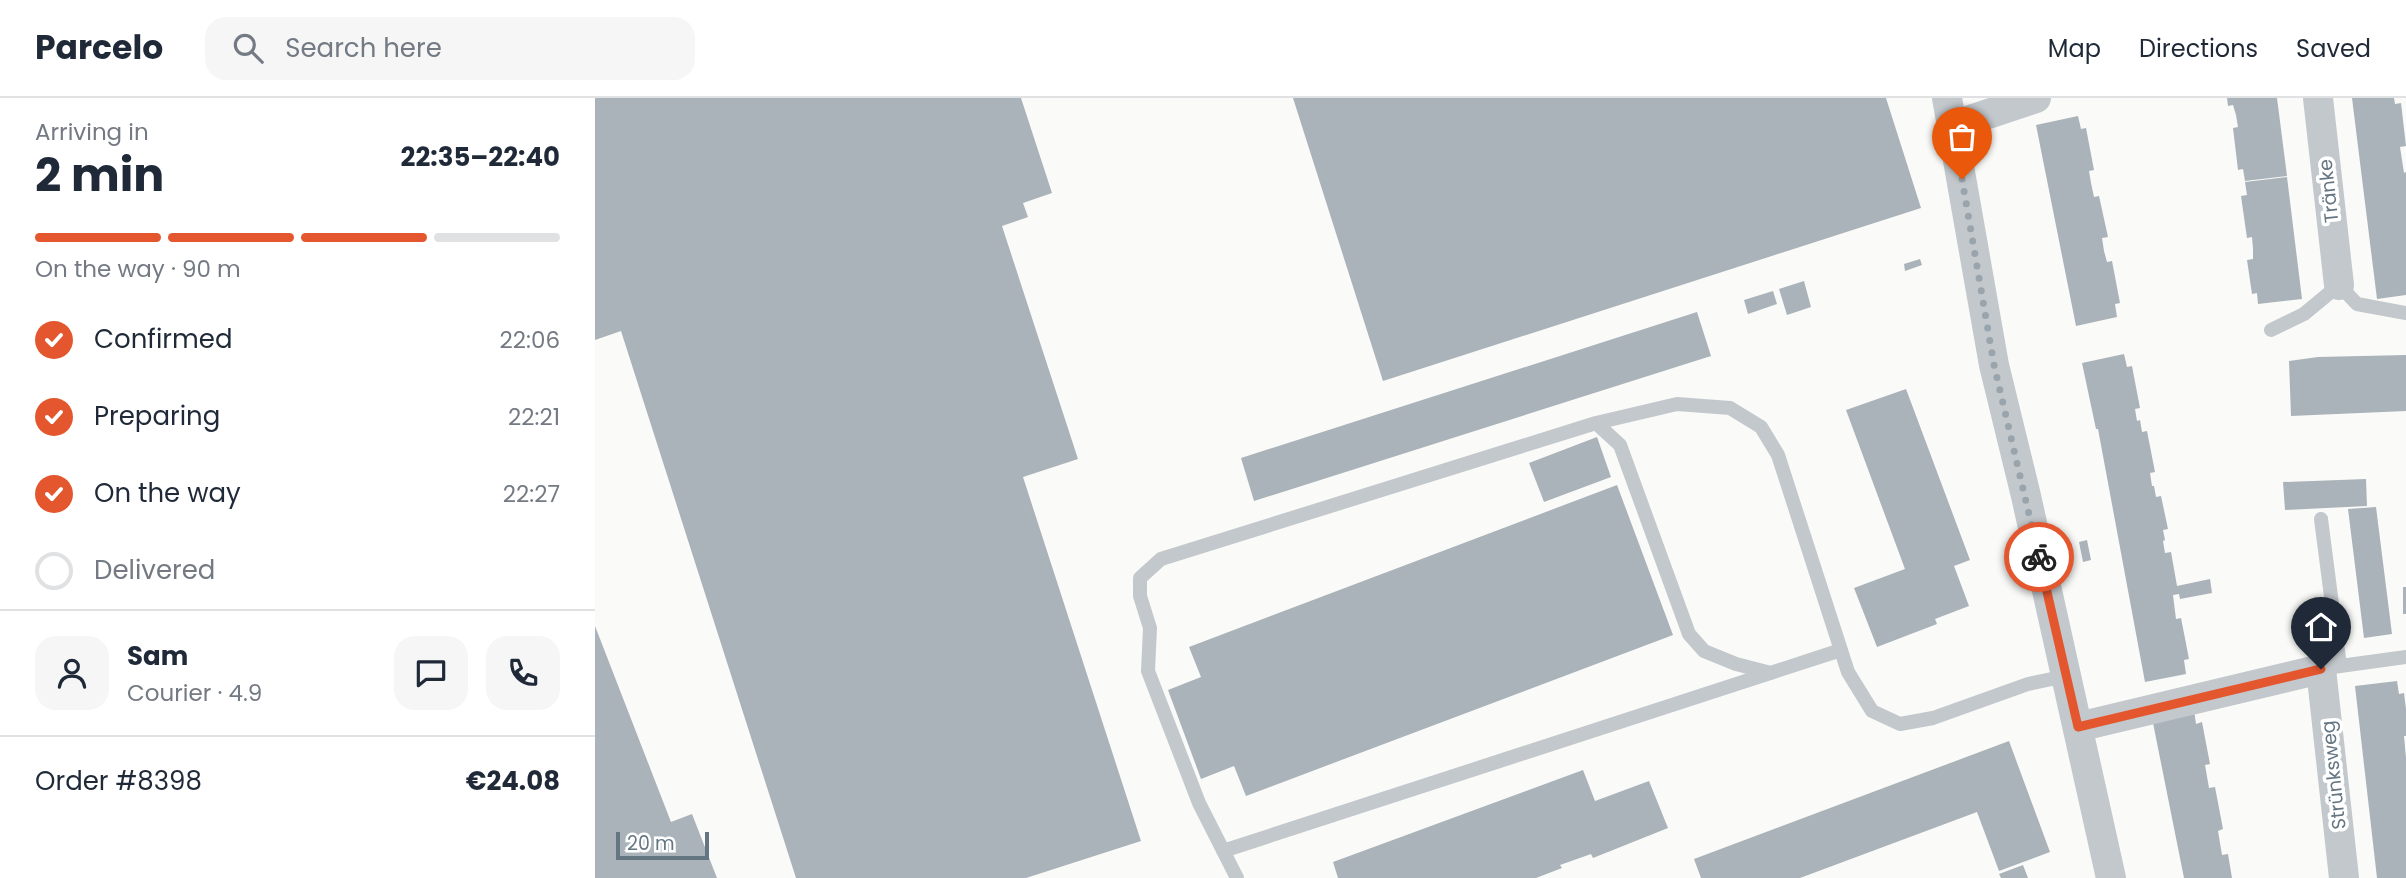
<!DOCTYPE html>
<html lang="en">
<head>
<meta charset="utf-8">
<style>
	body { margin:0; font-family:Poppins,sans-serif; background:#f6f6f7; color:#1f2937; height:100vh; display:flex; flex-direction:column; font-size:26px; white-space:nowrap }
	* { box-sizing:border-box; margin:0 }
	p { font-size:23px; color:#747a83 }
	.icon { flex:none; width:38px; height:38px; fill:none; stroke:currentColor; stroke-width:2; stroke-linecap:round; stroke-linejoin:round }
	.map { position:relative; flex:1; overflow:hidden }
	.details { display:flex; flex-direction:column; background:#fff; width:595px }
	.details>* { flex:none }
	.scale { position:absolute; left:21px; bottom:18px; width:93px; box-sizing:border-box; padding-left:7px; border:4px solid #657683; border-top:0; font-size:19px; line-height:24px; white-space:nowrap; color:#657683; -webkit-text-stroke:5px #fff; paint-order:stroke }
	.pin { position:absolute; display:grid; place-items:center; width:60px; height:60px; color:#fff; margin:-72px -30px; border-radius:50% 50% 50% 0; rotate:-45deg; box-shadow:0 0 7px #0007 }
	.pin .icon { rotate:45deg }
	.courier { position:absolute; display:grid; place-items:center; width:70px; height:70px; margin:-35px; border:5px solid #e4572e; border-radius:50%; background:#fff; color:#222; box-shadow:0 2px 9px #0007 }
	.overview em { font-style:normal; font-weight:700 }
	.overview div { display:flex; flex-direction:column-reverse }
	.overview { display:flex; align-items:center; justify-content:space-between; height:119px; padding:0 35px }
	h1 { font-size:46px; font-weight:700; line-height:52px }
	.bar { display:grid; grid-template-columns:repeat(4,1fr); gap:10px 7px; align-content:center; height:84px; padding:0 35px }
	.bar i { height:9px; border-radius:5px; background:#e0e1e3 }
	.bar .selected { background:#e4572e }
	.bar p { grid-column:span 4 }
	.line { display:flex; align-items:center; gap:18px; padding:0 35px; border-top:2px solid #e0e1e3 }
	.line div { flex:1 }
	.round { display:grid; place-items:center; flex:none; width:74px; height:74px; border-radius:21px; background:#f6f6f7 }
	ol { padding:0 35px; list-style:none }
	li { display:flex; align-items:center; gap:21px; height:77px }
	li p { margin-inline-start:auto }
	li .icon { padding:7px; border-radius:50%; background:#e4572e; color:#fff; stroke-width:4 }
	li:last-child { color:#747a83 }
	li i { width:38px; height:38px; border:4px solid #e0e1e3; border-radius:50% }
	header { display:flex; align-items:center; gap:42px; box-sizing:border-box; height:98px; padding:0 35px; background:#fff; border-bottom:2px solid #e0e1e3 }
	header strong { font-size:33px }
	nav { display:flex; gap:38px; margin-inline-start:auto; font-size:24px }
	.search { width:490px; height:63px; background:#f6f6f7; display:flex; align-items:center; gap:18px; box-sizing:border-box; padding:0 24px; border-radius:21px; color:#747a83; font-size:26px }
	main { display:flex; flex:1; min-height:0 }
	.map>svg:first-child { display:block }
	.building { fill:#aab3b9 }
	.lines { fill:none; stroke-linecap:round; stroke-linejoin:round }
	.service { stroke:#c3c8cc; stroke-width:14 }
	.minor { stroke:#c3c8cc; stroke-width:30 }
	.done { stroke:#99a4ac; stroke-width:7; stroke-dasharray:0 12.6 }
	.route { stroke:#e4572e; stroke-width:9 }
	.labels { text-anchor:middle; stroke-width:7; stroke-linejoin:round; paint-order:stroke }
	.street-label { font-size:19px; fill:#657683; stroke:#fff }
</style>
</head>
<body>
<header>
<strong>Parcelo</strong>
<div class="search"><svg class="icon" aria-label="search" viewBox="0 0 24 24"><circle cx="10" cy="10" r="6"/><path d="M15 15l6 6"/></svg>Search here</div>
<nav><a>Map</a><a>Directions</a><a>Saved</a></nav>
</header>
<main>
<section class="details">
<div class="overview"><div><h1>2 min</h1><p>Arriving in</p></div><em>22:35–22:40</em></div>
<div class="bar"><i class="selected"></i><i class="selected"></i><i class="selected"></i><i></i><p>On the way · 90 m</p></div>
<ol>
<li><svg class="icon" aria-label="check" viewBox="0 0 24 24"><path d="M5 12l5 5 9-10"/></svg>Confirmed<p>22:06</p></li>
<li><svg class="icon" aria-label="check" viewBox="0 0 24 24"><path d="M5 12l5 5 9-10"/></svg>Preparing<p>22:21</p></li>
<li><svg class="icon" aria-label="check" viewBox="0 0 24 24"><path d="M5 12l5 5 9-10"/></svg>On the way<p>22:27</p></li>
<li><i></i>Delivered</li>
</ol>
<div class="line" style="height:126px"><a class="round"><svg class="icon" aria-label="person" viewBox="0 0 24 24"><circle cx="12" cy="8" r="4"/><path d="M4 21q1-7 8-7t8 7"/></svg></a><div><b>Sam</b><p>Courier · 4.9</p></div><a class="round"><svg class="icon" aria-label="chat" viewBox="0 0 24 24"><path d="M4 5h16v11H9l-5 4z"/></svg></a><a class="round"><svg class="icon" aria-label="phone" viewBox="0 0 24 24"><path d="M5 4h4l2 5-3 2q2 4 5 5l2-3 5 2v4C11 20 4 13 5 4z"/></svg></a></div>
<div class="line" style="height:91px"><div>Order #8398</div><b>€24.08</b></div>
</section>
<div class="map">
<svg width="1811" height="780" viewBox="0 0 1811 780">
	<rect width="100%" height="100%" fill="#fafaf8"/>
	<path class="building" d="M 0,0 L 426,0 L 457,95 L 428,105 L 433,119 L 407,128 L 483,361 L 428,379 L 546,743 L 431,780 L 201,780 L 26,233 L 0,242 Z
		M 698,0 L 1291,0 L 1326,110 L 788,283 Z
		M 1632,0 L 1682,0 L 1692,78 L 1650,83 L 1648,71 L 1643,72 L 1638,30 L 1643,29 L 1641,17 L 1638,7 L 1633,8 Z
		M 1757,0 L 1799,0 L 1800,6 L 1806,5 L 1811,48 L 1805,49 L 1809,75 L 1811,74 L 1811,197 L 1782,201 Z
		M 1483,18 L 1486,31 L 1491,30 L 1499,72 L 1494,73 L 1496,85 L 1499,99 L 1504,98 L 1513,139 L 1507,140 L 1509,153 L 1512,164 L 1517,163 L 1525,205 L 1520,206 L 1522,219 L 1481,228 L 1441,27 Z
		M 1692,79 L 1707,201 L 1663,206 L 1662,195 L 1657,196 L 1652,162 L 1658,161 L 1658,151 L 1657,139 L 1652,140 L 1646,98 L 1652,97 L 1650,84 Z
		M 1325,161 L 1327,167 L 1310,173 L 1309,166 Z
		M 1209,183 L 1216,209 L 1192,217 L 1184,191 Z
		M 1178,193 L 1182,206 L 1153,216 L 1149,202 Z
		M 1102,214 L 1116,258 L 659,403 L 646,360 Z
		M 1529,256 L 1532,269 L 1537,268 L 1545,310 L 1540,311 L 1542,323 L 1545,322 L 1547,334 L 1552,333 L 1560,374 L 1555,375 L 1557,388 L 1559,388 L 1561,399 L 1566,398 L 1573,431 L 1568,432 L 1570,442 L 1568,443 L 1570,455 L 1576,454 L 1582,488 L 1615,481 L 1617,495 L 1585,501 L 1584,496 L 1578,497 L 1581,521 L 1586,520 L 1594,561 L 1589,562 L 1591,576 L 1550,584 L 1503,331 L 1501,331 L 1487,265 Z
		M 1811,257 L 1811,313 L 1696,318 L 1694,263 L 1723,259 Z
		M 1311,291 L 1375,462 L 1359,468 L 1374,508 L 1340,521 L 1342,526 L 1282,549 L 1259,490 L 1310,471 L 1251,312 Z
		M 1002,339 L 1016,379 L 949,404 L 934,365 Z
		M 1771,381 L 1772,408 L 1690,412 L 1688,384 Z
		M 1022,387 L 1078,537 L 651,698 L 639,668 L 606,681 L 573,592 L 606,579 L 594,549 Z
		M 1781,409 L 1797,536 L 1769,540 L 1753,411 Z
		M 1492,442 L 1496,462 L 1488,464 L 1484,444 Z
		M 1808,489 L 1811,489 L 1811,516 L 1808,516 Z
		M 0,528 L 76,724 L 97,716 L 122,780 L 0,780 Z
		M 1802,583 L 1804,596 L 1809,595 L 1811,611 L 1811,638 L 1809,638 L 1811,660 L 1811,780 L 1782,780 L 1760,588 Z
		M 1599,612 L 1601,626 L 1607,624 L 1615,666 L 1610,667 L 1614,690 L 1620,689 L 1628,731 L 1623,733 L 1627,757 L 1633,756 L 1637,780 L 1589,780 L 1557,620 Z
		M 1414,643 L 1455,754 L 1404,773 L 1382,714 L 1205,780 L 1106,780 L 1099,761 Z
		M 988,672 L 1000,703 L 1054,683 L 1073,730 L 998,760 L 996,756 L 965,767 L 967,770 L 941,780 L 743,780 L 738,764 Z
		M 1428,767 L 1433,780 L 1406,780 L 1404,776 Z"/>
	<g class="lines">
		<path class="service" d="M 1676,232 L 1709,216 L 1744,187 L 1762,206 L 1811,215
			M 1001,325 L 1025,347 L 1094,536 L 1109,553 L 1141,566 L 1176,575
			M 1726,421 L 1745,568
			M 1738,569 L 1811,559
			M 628,753 L 1246,552
			M 642,780 L 604,705 L 553,573 L 555,530 L 545,498 L 545,480 L 566,461 L 1001,325 L 1082,306 L 1135,310 L 1166,329 L 1183,357 L 1253,574 L 1277,613 L 1305,626 L 1338,620 L 1433,586 L 1471,578"/>
		<path class="minor" d="M 1352,0 L 1399,267 L 1431,398 L 1516,780
			M 1723,0 L 1744,187
			M 1357,28 L 1441,0
			M 1483,629 L 1726,571 L 1749,780"/>
	</g>
	<g class="lines">
		<path class="done" d="M 1367,81 L 1399,267 L 1444,459"/>
		<path class="route" d="M 1444,459 L 1483,629 L 1726,571"/>
	</g>
	<g class="labels">
		<g class="street-label">
			<text transform="translate(1733 93) rotate(-96)" y="7">Tränke</text>
			<text transform="translate(1738 677) rotate(-96)" y="7">Strünksweg</text>
		</g>
	</g>
</svg>
<div class="scale">20 m</div>
<div class="pin" style="left:1367px;top:81px;background:#ea580c"><svg class="icon" aria-label="bag" viewBox="0 0 24 24"><path d="M5 8h14l-1 12H6zM9 8a3 3 0 0 1 6 0"/></svg></div>
<div class="pin" style="left:1726px;top:571px;background:#1f2937"><svg class="icon" aria-label="home" viewBox="0 0 24 24"><path d="M3 11l9-7 9 7M6 9v11h12V9"/></svg></div>
<div class="courier" style="left:1444px;top:459px"><svg class="icon" aria-label="bike" viewBox="0 0 24 24"><circle cx="6" cy="16" r="4"/><circle cx="18" cy="16" r="4"/><path d="M6 16l4-8h5l3 8M10 8l3 8H6M13 5h3"/></svg></div>
</div>
</main>
</body>
</html>
